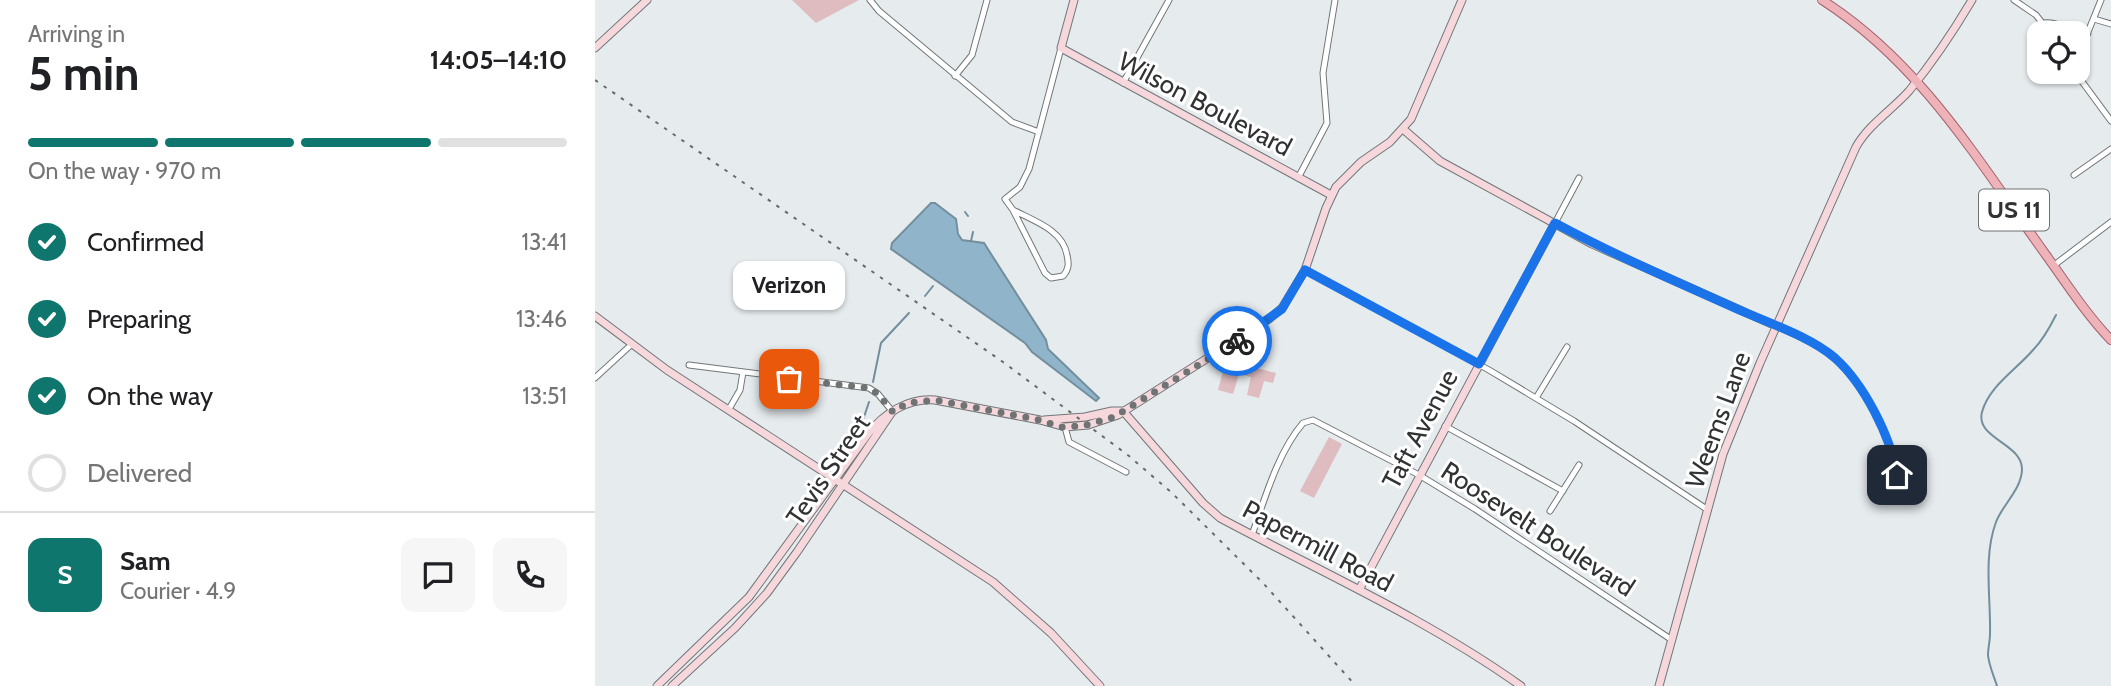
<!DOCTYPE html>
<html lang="en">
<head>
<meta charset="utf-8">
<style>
	body { margin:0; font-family:Cabin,sans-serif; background:#f6f6f6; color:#202124; height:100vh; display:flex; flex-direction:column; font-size:26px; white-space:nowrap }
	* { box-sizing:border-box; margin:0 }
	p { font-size:23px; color:#757577 }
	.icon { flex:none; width:38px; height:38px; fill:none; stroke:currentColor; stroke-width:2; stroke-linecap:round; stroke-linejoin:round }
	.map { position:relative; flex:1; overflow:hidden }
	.details { display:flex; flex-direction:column; background:#fff; width:595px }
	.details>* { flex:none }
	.tools { position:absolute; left:1432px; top:21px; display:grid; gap:14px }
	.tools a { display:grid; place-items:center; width:63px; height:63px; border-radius:14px; background:#fff; box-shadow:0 2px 5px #0004; font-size:35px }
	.pin { position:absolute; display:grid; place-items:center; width:60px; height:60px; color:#fff; margin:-30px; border-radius:14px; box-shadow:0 4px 10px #0006 }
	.courier { position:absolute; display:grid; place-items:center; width:70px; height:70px; margin:-35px; border:5px solid #1a73e8; border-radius:50%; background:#fff; color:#222; box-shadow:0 2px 9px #0007 }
	.bubble { position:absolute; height:49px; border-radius:14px; background:#fff; box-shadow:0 2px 5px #0004; font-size:23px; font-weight:700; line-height:49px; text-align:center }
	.summary em { font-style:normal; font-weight:700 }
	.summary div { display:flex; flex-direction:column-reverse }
	.summary { display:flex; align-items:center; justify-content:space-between; height:119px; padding:0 28px }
	h1 { font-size:46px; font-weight:700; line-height:52px }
	.bar { display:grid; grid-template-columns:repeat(4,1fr); gap:10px 7px; align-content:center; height:84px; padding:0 28px }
	.bar i { height:9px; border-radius:5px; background:#e0e0e0 }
	.bar .selected { background:#0f766e }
	.bar p { grid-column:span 4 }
	.line { display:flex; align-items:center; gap:18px; padding:0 28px; border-top:2px solid #e0e0e0 }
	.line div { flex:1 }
	.round { display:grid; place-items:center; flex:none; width:74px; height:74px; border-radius:14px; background:#f6f6f6 }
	ol { padding:0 28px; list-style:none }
	li { display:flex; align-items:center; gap:21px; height:77px }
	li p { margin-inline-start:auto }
	li .icon { padding:7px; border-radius:50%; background:#0f766e; color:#fff; stroke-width:4 }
	li:last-child { color:#757577 }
	li i { width:38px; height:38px; border:4px solid #e0e0e0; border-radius:50% }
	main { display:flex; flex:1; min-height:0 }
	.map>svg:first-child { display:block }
	.green { fill:#debcbf }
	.water { fill:#90b5cb; stroke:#738e9d; stroke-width:2 }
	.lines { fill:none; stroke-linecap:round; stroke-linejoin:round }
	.stream { stroke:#738e9d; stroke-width:2 }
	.street-casing { stroke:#717679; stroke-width:7 }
	.secondary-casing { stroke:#717679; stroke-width:9 }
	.primary-casing { stroke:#a4636c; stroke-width:10 }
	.street { stroke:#fff; stroke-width:5 }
	.secondary { stroke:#f6d8dc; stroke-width:7 }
	.primary { stroke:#eeb2b9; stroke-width:8 }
	.rail { stroke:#686b6c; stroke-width:2; stroke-dasharray:3.5 7; stroke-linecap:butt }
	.done { stroke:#707374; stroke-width:7; stroke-dasharray:0 12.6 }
	.route { stroke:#1a73e8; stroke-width:9 }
	.labels { text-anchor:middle; stroke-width:6; stroke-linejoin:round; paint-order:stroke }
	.shield { fill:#fff; stroke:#6e7070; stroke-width:2 }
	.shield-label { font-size:24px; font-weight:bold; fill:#303233 }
	.street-label { font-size:26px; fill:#303233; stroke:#fff }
</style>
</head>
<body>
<main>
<section class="details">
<div class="summary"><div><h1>5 min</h1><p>Arriving in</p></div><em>14:05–14:10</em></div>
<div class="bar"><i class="selected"></i><i class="selected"></i><i class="selected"></i><i></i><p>On the way · 970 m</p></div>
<ol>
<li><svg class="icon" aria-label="check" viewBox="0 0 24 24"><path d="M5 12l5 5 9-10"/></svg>Confirmed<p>13:41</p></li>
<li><svg class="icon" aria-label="check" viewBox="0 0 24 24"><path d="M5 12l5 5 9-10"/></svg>Preparing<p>13:46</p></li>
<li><svg class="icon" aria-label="check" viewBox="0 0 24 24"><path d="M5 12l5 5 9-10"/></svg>On the way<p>13:51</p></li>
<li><i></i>Delivered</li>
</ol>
<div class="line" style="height:126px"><b class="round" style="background:#0f766e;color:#fff">S</b><div><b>Sam</b><p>Courier · 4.9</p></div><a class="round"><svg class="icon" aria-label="chat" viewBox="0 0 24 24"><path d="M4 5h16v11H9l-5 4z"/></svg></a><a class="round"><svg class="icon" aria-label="phone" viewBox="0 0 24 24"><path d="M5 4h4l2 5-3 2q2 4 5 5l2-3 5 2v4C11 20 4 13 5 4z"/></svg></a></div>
</section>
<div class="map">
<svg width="1516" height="686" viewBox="0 0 1516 686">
	<rect width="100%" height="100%" fill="#e6ebee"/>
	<path class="green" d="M 197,0 L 264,0 L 221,23 Z
		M 631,360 L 681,373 L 678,383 L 669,381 L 664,398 L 652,395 L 656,377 L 644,374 L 638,394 L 623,390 Z
		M 734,437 L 747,444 L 719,498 L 705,491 Z"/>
	<path class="water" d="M 336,203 L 340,203 L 361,219 L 363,234 L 367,240 L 389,243 L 451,340 L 453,349 L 504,398 L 501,401 L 437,352 L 430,343 L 296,249 L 297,243 Z"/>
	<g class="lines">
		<path class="stream" d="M 370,212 L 373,216
			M 376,241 L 378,232
			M 330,296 L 338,286
			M 278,382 L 286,343 L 314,313
			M 242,455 L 267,423 L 274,402
			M 1402,686 C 1399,676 1394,666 1393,655 C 1393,648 1395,641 1395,634 C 1396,598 1388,557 1401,522 C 1408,504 1426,490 1427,470 C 1428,443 1380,439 1387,412 C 1394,386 1421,370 1438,350 C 1448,340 1455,327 1461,315"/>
		<g class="street-casing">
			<path id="street" d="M 275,0 L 284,11 L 417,122 L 444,132
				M 1419,0 L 1441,15 L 1455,33
				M 1499,19 L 1516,24
				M 1448,23 C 1463,21 1477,32 1493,33
				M 1482,59 L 1506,0
				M 1480,72 L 1516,121
				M 360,76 L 377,55 L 392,0
				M 528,83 L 574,0
				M 1479,175 L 1516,149
				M 703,178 L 732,123 L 728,73 L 740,0
				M 418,210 C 439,221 468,230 472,255 C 474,264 474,269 468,276 L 456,278 L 450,273 Z
				M 418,210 L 410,199 L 425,187 L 434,169 L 466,48
				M 960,223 L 984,178
				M 1458,266 L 1516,222
				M 710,270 L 894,370 L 979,421 L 1113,510
				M 1181,326 C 1199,334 1219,342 1234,354 C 1267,379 1295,435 1302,475
				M 94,365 L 274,388 L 283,394 L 298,412
				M 0,378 L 37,344
				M 941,398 L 972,347
				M 134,409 L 145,390 L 148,372
				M 850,426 L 968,491
				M 470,427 L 474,442 L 531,472
				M 955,511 L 984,465
				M 657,535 C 670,498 683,452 708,423 L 718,420 L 824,475 L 880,509 L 1077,640"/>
		</g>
		<g class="secondary-casing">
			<path id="secondary" d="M 479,0 L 466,48 L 736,195
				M 0,48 L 52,0
				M 808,129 L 845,161 L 997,244 L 1181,326
				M 0,316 L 72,370 L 398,582 L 456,633 L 505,686
				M 449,420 L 490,417 L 517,411 L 528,411 L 608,503 L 625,518 C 726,572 832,619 926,686
				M 764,590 L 960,223
				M 62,686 L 154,597 L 273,434 C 289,413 313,398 340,400 L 445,420 L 470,427 L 493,425 L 523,415 L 674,319 L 687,308 L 710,270 L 731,208 L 741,187 L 766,162 L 795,142 L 816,119 L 867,0
				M 77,686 L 140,628 L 172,593 L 202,552 L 297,412
				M 1064,686 L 1128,454 L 1165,363 L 1261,147 C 1274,124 1297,110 1314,91 C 1338,62 1358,32 1377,0"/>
		</g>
		<g class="primary-casing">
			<path id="primary" d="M 1227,0 C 1326,63 1384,162 1451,255 C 1472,284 1491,314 1516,340"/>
		</g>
		<use href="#street" class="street"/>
		<use href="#secondary" class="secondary"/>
		<use href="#primary" class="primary"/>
		<path class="rail" d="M 0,80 L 408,362 L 534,456 L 577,493 L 668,583 L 761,686"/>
	</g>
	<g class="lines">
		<path class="done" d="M 194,379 L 274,388 L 283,394 L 298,412 L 312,403 L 340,400 L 445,420 L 465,427 L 488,426 L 519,417 L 642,341"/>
		<path class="route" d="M 642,341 L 687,309 L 710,270 L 884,364 L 960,223 C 1021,256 1085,283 1149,312 C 1179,325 1215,337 1240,358 C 1269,384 1296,437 1302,475"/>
	</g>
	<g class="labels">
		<rect class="shield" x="1384" y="189.5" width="70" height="41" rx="5"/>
		<g class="shield-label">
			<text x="1419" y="218">US 11</text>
		</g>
		<g class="street-label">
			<text transform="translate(610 104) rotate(28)" y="9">Wilson Boulevard</text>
			<text transform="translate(1123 420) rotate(-70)" y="9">Weems Lane</text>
			<text transform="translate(825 429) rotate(-62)" y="9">Taft Avenue</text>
			<text transform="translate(233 470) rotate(-56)" y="9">Tevis Street</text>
			<text transform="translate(943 529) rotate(33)" y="9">Roosevelt Boulevard</text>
			<text transform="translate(723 546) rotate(28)" y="9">Papermill Road</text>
		</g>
	</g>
</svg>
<div class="tools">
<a><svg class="icon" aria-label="locate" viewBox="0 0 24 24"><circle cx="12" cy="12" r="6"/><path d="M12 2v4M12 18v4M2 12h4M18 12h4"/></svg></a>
</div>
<div class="pin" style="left:194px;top:379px;background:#ea580c"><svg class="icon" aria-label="bag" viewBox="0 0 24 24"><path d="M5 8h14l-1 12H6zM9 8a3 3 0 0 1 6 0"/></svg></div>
<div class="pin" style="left:1302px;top:475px;background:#1f2937"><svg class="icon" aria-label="home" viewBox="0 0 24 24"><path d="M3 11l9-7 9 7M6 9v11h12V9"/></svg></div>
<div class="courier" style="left:642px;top:341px"><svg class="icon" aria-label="bike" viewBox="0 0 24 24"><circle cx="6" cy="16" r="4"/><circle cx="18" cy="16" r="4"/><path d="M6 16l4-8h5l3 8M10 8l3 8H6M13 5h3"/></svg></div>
<div class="bubble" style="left:138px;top:261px;width:112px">Verizon</div>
</div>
</main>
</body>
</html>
